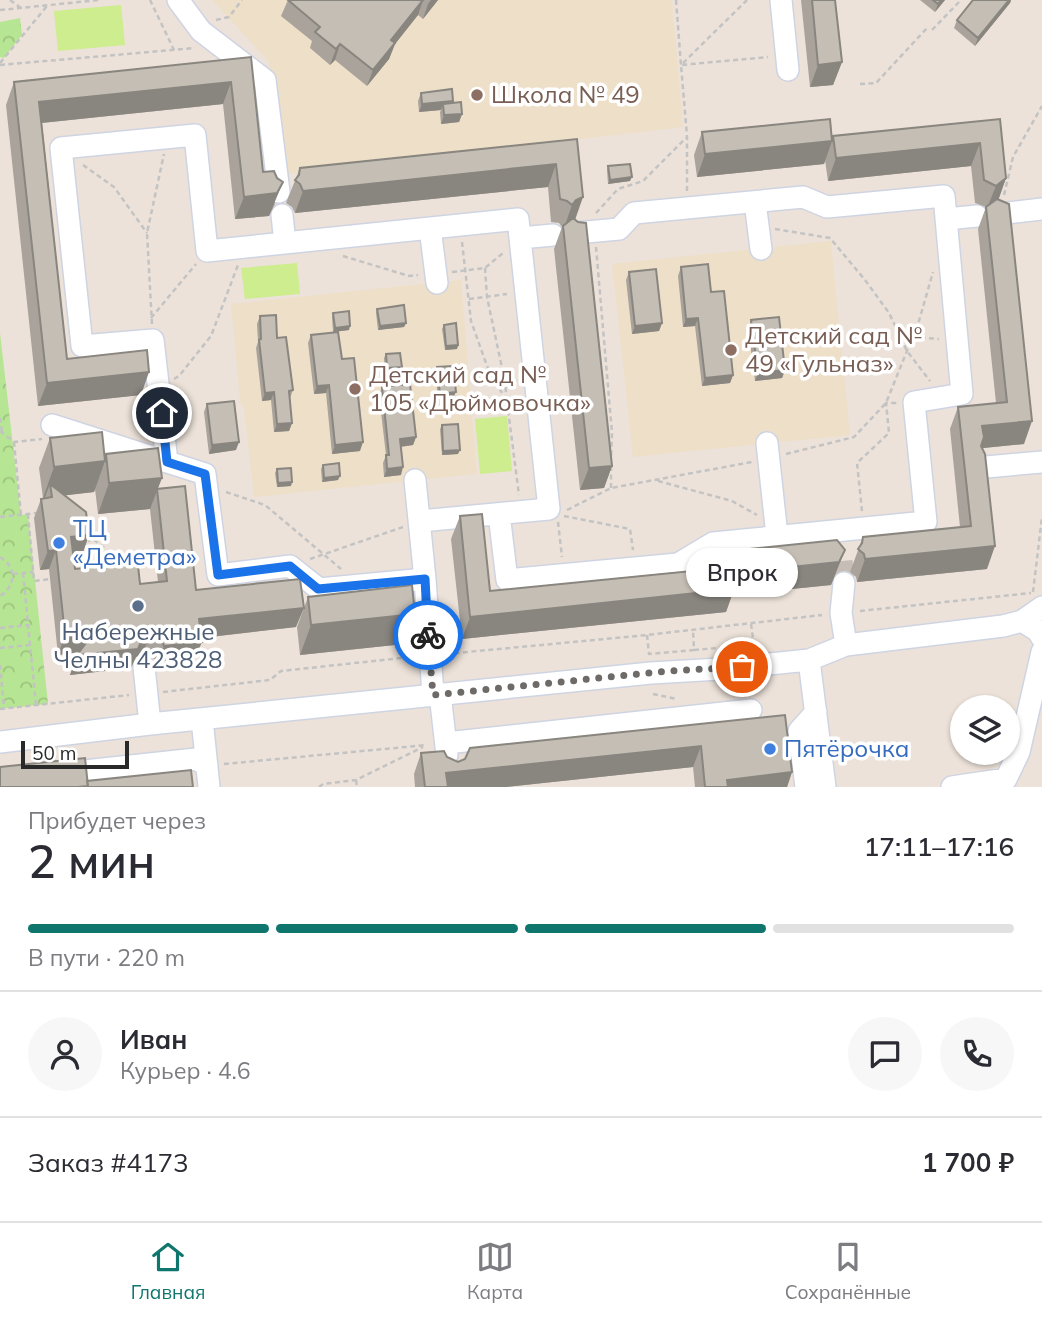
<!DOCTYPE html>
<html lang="ru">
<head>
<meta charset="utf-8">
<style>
	body { margin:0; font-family:Mulish,sans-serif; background:#f7f7f7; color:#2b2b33; height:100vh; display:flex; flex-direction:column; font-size:26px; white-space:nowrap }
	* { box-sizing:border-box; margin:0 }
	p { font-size:23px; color:#7c7c81 }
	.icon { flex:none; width:38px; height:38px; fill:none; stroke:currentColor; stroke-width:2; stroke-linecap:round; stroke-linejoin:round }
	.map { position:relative; height:787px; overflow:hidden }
	.panel { display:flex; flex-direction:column; background:#fff; flex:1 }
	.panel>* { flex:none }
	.controls { position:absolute; left:950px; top:695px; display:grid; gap:14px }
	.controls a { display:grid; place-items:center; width:70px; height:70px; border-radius:50%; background:#fff; box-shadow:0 2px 5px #0004; font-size:35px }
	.scale { position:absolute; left:21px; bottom:18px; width:108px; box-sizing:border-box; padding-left:7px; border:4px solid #292929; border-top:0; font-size:19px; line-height:24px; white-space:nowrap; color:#292929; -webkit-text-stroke:5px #fff; paint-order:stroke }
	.pin { position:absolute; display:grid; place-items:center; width:60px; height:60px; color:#fff; margin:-30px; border:4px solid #fff; border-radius:50%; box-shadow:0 2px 7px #0007 }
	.courier { position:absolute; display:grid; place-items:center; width:70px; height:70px; margin:-35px; border:5px solid #1a73e8; border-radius:50%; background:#fff; color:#222; box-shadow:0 2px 9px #0007 }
	.bubble { position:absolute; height:49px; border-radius:24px; background:#fff; box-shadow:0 2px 5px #0004; font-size:23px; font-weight:600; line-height:49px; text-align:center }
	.headline em { font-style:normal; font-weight:600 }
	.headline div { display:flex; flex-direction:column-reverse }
	.headline { display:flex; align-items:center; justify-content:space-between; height:119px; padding:0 28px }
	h1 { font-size:46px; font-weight:600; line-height:52px }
	.bar { display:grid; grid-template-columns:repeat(4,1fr); gap:10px 7px; align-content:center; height:84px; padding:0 28px }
	.bar i { height:9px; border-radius:5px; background:#e1e1e2 }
	.bar .on { background:#0f766e }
	.bar p { grid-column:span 4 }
	.line { display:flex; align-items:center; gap:18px; padding:0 28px; border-top:2px solid #e1e1e2 }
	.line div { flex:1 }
	.round { display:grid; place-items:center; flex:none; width:74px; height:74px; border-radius:37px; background:#f7f7f7 }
	.dock { display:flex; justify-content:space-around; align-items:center; height:98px; border-top:2px solid #e1e1e2; background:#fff; font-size:19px; color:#7c7c81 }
	.dock a { display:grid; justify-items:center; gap:4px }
	.dock .on { color:#0f766e }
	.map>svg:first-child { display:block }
	.education { fill:#eedfc8 }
	.park { fill:url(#park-crowns) }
	.pitch { fill:#cded8e }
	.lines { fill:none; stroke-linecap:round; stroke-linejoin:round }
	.minor-tunnel { stroke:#c5bdb6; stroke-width:21; stroke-dasharray:21 10; stroke-linecap:butt }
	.minor-casing { stroke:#cfd4e2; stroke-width:24 }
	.path { stroke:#c3c3c3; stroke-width:2.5; stroke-dasharray:5 3.5; stroke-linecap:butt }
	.minor { stroke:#fff; stroke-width:21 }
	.wall { fill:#a9a39c; fill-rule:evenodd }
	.shaded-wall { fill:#89857f }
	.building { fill:#c4beb5; stroke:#89857f; stroke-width:2 }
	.done { stroke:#6d6a67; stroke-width:7; stroke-dasharray:0 12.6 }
	.route { stroke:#1a73e8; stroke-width:9 }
	.education-dot { fill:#8d6e63; stroke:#fff; stroke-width:2.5 }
	.shop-dot { fill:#3f7fe0; stroke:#fff; stroke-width:2.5 }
	.service-dot { fill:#5c6f8a; stroke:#fff; stroke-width:2.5 }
	.labels { text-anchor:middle; stroke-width:7; stroke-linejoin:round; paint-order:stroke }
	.education-label { font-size:24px; fill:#785e54; stroke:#fff; text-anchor:start }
	.shop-label { font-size:24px; fill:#366cbe; stroke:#fff; text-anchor:start }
	.service-label { font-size:24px; fill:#4e5e75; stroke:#fff }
</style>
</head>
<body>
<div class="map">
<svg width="1042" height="787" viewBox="0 0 1042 787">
	<defs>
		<pattern id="park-crowns" width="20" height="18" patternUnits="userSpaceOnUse" patternTransform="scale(1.75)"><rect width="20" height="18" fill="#b6e593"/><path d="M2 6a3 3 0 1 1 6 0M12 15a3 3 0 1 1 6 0" fill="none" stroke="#9cc47f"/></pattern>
	</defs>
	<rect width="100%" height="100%" fill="#ece2d9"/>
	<path class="education" d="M 212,0 L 672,0 L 683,127 L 285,174 L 269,62 Z
		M 831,241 L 850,435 L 633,457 L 612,264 Z
		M 461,280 L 477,474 L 254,497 L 244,408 L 240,401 L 231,304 Z"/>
	<path class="park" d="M 20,18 L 22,35 L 4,58 L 0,57 L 0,22 Z
		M 0,333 L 21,515 L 28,514 L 48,704 L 0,709 Z"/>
	<path class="pitch" d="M 121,5 L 125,45 L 58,51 L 54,11 Z
		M 297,263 L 300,294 L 245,299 L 241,268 Z
		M 507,416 L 512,471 L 480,474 L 475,419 Z"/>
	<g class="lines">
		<path class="minor-tunnel" d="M 842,561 L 844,583"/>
		<g class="minor-casing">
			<path id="minor" d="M 178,0 L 201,31 L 265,80 L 279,192
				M 781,0 L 788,70
				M 755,202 L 761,249
				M 999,214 L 1042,209
				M 282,215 L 285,243
				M 946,219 L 977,216
				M 430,228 L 437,283
				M 520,238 L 553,235
				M 52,425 L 205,474 L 218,575 L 290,566 L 319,589 L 425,579 L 433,695
				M 767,443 L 777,536
				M 167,462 L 153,340 L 82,346 L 61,148 L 195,135 L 207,251 L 518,219 L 549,509 L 420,521
				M 986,467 L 1042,462
				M 415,480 L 425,579
				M 499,514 L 507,580 L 678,564 L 713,543 L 926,522 L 914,402 L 962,394 L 944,196 L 827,207 L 803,197 L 634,213 L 619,229 L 576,233
				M 844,583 L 841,613 L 846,645
				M 1022,621 L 1038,631 L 1042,638
				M 809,660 L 825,787
				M 144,667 L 150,724
				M 440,694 L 447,755
				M 202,719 L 209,787
				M 0,742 L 150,724 L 651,673 L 720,669 L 809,660 L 846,645 L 1003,626 L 1022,621 L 1042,607
				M 446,743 L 751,710
				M 0,780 L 196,759 L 207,766
				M 806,787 L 799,731 L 816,712
				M 952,787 L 1006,779 L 1019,752 L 1042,652"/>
		</g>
		<path class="path" d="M 10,0 L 21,8
			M 150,0 L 174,50
			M 676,0 L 681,65 L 747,0
			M 0,10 L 99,0
			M 216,20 L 229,17 L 242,0
			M 932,30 L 959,2
			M 0,63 L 47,6
			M 0,65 L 195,48
			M 860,84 L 876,83 L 928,27
			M 83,165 L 114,187 L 147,233
			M 687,191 L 687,136 L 681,65 L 768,57
			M 1004,195 L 1013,157 L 1042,106
			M 596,213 L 618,189 L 643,181 L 686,138
			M 775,229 L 830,238 L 865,280 L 889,313 L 907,351 L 930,381
			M 462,242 L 471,321 L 487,366 L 507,402 L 505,382 L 518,381
			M 596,247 L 612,433 L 611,460
			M 343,256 L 409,276 L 418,275
			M 485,268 L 487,297 L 505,382 L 497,383
			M 452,272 L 485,268 L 503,253
			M 469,299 L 507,294
			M 151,318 L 196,264
			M 152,324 L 147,233 L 164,154
			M 904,340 L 913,337 L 939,339
			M 174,379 L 179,376 L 211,336 L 238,265
			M 507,402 L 519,495
			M 0,418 L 2,432
			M 0,431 L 14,442 L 42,439
			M 14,442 L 21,515
			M 786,454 L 854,437 L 886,403 L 919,321 L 933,272
			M 658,481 L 732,501 L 757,515
			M 611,488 L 611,467
			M 226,492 L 265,505 L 341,569
			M 567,510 L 611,488 L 752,462
			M 862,511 L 857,463 L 889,433 L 886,403 L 898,403
			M 28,514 L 34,581 L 51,579
			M 564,516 L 630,529 L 633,550
			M 0,517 L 37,513
			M 558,522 L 562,557
			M 87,534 L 118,559
			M 89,537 L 92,569
			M 0,557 C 17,567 16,586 0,596
			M 310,559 L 403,527
			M 23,573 L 36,705
			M 13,574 L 33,572
			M 1033,592 L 1042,517
			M 860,611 L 1031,593
			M 0,628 L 28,625
			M 647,635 L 649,654 L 694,650 L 693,630
			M 0,648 L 30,645
			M 694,650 L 754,645 L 751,624
			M 446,654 L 647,635 L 822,615
			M 0,665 L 4,708
			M 163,692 L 270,680 L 281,671 L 411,657
			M 653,694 L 677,699
			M 0,709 L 129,695
			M 224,764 L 427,745
			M 356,780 L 357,787
			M 319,787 L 323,784 L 356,780 L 423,747"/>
		<use href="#minor" class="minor"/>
	</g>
	<path class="wall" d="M 288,0 L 438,0 L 423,19 L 418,15 L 395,44 L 389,59 L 367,86 L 335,60 L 330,65 L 310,48 L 312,41 L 281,16 Z
		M 801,0 L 835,0 L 842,62 L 833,85 L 810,87 Z
		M 920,0 L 945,0 L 935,12 Z
		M 973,0 L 1011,0 L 1010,3 L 975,46 L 954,28 L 957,20 Z
		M 251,57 L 263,172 L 275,204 L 269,216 L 235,219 L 223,104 L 42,123 L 67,359 L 141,395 L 38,406 L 6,105 L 14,82 Z
		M 421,93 L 453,101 L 452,103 L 462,114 L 459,122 L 441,124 L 440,112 L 441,110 L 419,112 L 418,101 Z
		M 1000,119 L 1006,178 L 998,200 L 1024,444 L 982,448 L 987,569 L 857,582 L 856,577 L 850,572 L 863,537 L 960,527 L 950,429 L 958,407 L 996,403 L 978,229 L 986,207 L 975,203 L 971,166 L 828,181 L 825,160 L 824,164 L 697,177 L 694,155 L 702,132 L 832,140 L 833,136 Z
		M 577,139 L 575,219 L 612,466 L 604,488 L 580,490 L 554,249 L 562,227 L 559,223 L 551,222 L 548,187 L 295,213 L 292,207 L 286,203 L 300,168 Z
		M 608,166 L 630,181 L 608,184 L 607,170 Z
		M 681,267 L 711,292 L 733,375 L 730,383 L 702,386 L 695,326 L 683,327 L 678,276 Z
		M 629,272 L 662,323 L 659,331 L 632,334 L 626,280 Z
		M 377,309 L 406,323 L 404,327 L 378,330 L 376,313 Z
		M 333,313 L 349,330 L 333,332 L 332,317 Z
		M 260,316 L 277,338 L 293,390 L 290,398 L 292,423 L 289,431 L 274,432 L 271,400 L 262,401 L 256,348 L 258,342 L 257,324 Z
		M 751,320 L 785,370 L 782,378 L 755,381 L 748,328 Z
		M 444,325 L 458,345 L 457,349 L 445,350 L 442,329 Z
		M 311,335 L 342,359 L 360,451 L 332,454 L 326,393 L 314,394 L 308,343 Z
		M 386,354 L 400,371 L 385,372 L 384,358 Z
		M 437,367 L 454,396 L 438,398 L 435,371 Z
		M 382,387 L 416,437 L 413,445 L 401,447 L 401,475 L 384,477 L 383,463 L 386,455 L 379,395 Z
		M 207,404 L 236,450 L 209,454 L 204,412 Z
		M 442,425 L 458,454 L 442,455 L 440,429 Z
		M 50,438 L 105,457 L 106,454 L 157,489 L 196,590 L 296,627 L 201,638 L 194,661 L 157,666 L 154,659 L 143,654 L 136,657 L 131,668 L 70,675 L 79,652 L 58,655 L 49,569 L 40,570 L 34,518 L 41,499 L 45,497 L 43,498 L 39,468 ZM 95,489 L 98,514 L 150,509 L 158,582 L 140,584 L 103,560 L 101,566 L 75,569 L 74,556 L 82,555 L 89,535 L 65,495 L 94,492 Z
		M 323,465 L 338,480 L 322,482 L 321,469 Z
		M 277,469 L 291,486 L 277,487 L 275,473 Z
		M 460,516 L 490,591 L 725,567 L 731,551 L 836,573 L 831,585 L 732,595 L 726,612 L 462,639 L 451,539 Z
		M 308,597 L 404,644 L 300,655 L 297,627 Z
		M 785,715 L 792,772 L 787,787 L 695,787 L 693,767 L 506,787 L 415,787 L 414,774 L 421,753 L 447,757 L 458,762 Z"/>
	<path class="shaded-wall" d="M 423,0 L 418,15 L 395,44 L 389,59 L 367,86 L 373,70 L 391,40 Z
		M 431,0 L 438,0 L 423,19 L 428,4 Z
		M 941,0 L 945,0 L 935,12 L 938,4 Z
		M 1009,0 L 1011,0 L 1010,3 L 975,46 L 978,38 Z
		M 340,44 L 335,60 L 330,65 L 336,49 Z
		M 842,62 L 833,85 L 810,87 L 818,65 Z
		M 231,82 L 223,104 L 31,124 L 39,102 Z
		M 453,101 L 450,109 L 443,104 L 441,110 L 419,112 L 422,104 Z
		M 462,114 L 459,122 L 441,124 L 444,115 Z
		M 832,141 L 824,164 L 697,177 L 705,154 Z
		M 980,143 L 971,166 L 828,181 L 836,158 Z
		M 556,164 L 548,187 L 295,213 L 303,191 Z
		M 632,177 L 630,181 L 608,184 L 610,180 Z
		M 1006,178 L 998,201 L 987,208 L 996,186 Z
		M 283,182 L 269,216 L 235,219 L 244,197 Z
		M 583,197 L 575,220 L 564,228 L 572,205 L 576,200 Z
		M 698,318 L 695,326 L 683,327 L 686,319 Z
		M 406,323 L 404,327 L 378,330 L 380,326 Z
		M 662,323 L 659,331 L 632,334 L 635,326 Z
		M 350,326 L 349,330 L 333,332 L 335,328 Z
		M 458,345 L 457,349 L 445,350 L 446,346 Z
		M 402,367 L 400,371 L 385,372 L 387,368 Z
		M 785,370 L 782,378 L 755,381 L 758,373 Z
		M 149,372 L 141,395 L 38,406 L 47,383 Z
		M 733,375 L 730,383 L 702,386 L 705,378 Z
		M 329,385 L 326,393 L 314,394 L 317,386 Z
		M 274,392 L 271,400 L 262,401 L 265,393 Z
		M 456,392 L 454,396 L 438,398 L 440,394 Z
		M 1032,421 L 1024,444 L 974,449 L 982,426 Z
		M 292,423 L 289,431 L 274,432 L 277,424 Z
		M 416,437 L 413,445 L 397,447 L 400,439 Z
		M 239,442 L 236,450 L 209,454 L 212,445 Z
		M 363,442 L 360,451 L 332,454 L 335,445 Z
		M 460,450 L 458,454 L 442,455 L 443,451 Z
		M 105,461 L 94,492 L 52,497 L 50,484 L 45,497 L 43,498 L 54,467 Z
		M 612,466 L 604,488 L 580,490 L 589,468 Z
		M 403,467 L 401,475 L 384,477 L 387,469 Z
		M 340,476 L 338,480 L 322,482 L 324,478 Z
		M 162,478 L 150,509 L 98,514 L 109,483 Z
		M 292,482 L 291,486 L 277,487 L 278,483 Z
		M 89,535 L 82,555 L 64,557 L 71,537 Z
		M 995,546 L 987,569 L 857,582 L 865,559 Z
		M 56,550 L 49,569 L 40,570 L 48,551 Z
		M 845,550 L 831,585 L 732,595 L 726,612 L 462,639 L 470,617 L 727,590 L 734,573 Z
		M 304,608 L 296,627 L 192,639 L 199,619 Z
		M 415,614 L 404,644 L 300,655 L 311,625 Z
		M 95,631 L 88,651 L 58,655 L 65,635 Z
		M 150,634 L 143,654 L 136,657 L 131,668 L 70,675 L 77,655 Z
		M 202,642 L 194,661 L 157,666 L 164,646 Z
		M 701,746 L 693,767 L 506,787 L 441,787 L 446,773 Z
		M 792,772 L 787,787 L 725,787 L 727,780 Z"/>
	<path class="building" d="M 288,0 L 423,0 L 391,40 L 395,43 L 373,70 L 340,44 L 336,49 L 315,32 L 320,27 Z
		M 812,0 L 835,0 L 842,62 L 818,65 Z
		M 933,0 L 941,0 L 938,4 Z
		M 973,0 L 1009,0 L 978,38 L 957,20 Z
		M 251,57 L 263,172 L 274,171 L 277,178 L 283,182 L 277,193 L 244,197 L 231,82 L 39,102 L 67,359 L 147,350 L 149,372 L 47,383 L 14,82 Z
		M 452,89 L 453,101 L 422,104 L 421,93 Z
		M 461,102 L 462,114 L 444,115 L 443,104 Z
		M 830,119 L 832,141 L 705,154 L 702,132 Z
		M 1000,119 L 1006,178 L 996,186 L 984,180 L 980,143 L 836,158 L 833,136 Z
		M 577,139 L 583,197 L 576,200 L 572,205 L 567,201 L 560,199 L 556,164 L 303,191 L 300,184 L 295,180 L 299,175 L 300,168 Z
		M 630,164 L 632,177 L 610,180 L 608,166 Z
		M 997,199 L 1009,204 L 1032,421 L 982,426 L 984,437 L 981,446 L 985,454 L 995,546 L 865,559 L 864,554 L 858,549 L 862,543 L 863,537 L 971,526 L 958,407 L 1007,402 L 986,207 Z
		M 573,218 L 578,222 L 586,223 L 612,466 L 589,468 L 563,226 Z
		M 708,264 L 711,292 L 724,291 L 733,375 L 705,378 L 698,318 L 686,319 L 681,267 Z
		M 656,269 L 662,323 L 635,326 L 629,272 Z
		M 404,305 L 406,323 L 380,326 L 377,309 Z
		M 349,311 L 350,326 L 335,328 L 333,313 Z
		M 276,315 L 277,338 L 286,337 L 293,390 L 289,391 L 292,423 L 277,424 L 274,392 L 265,393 L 259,340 L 261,339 L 260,316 Z
		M 779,317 L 785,370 L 758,373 L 751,320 Z
		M 456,323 L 458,345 L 446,346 L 444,325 Z
		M 338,332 L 342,359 L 354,358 L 363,442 L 335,445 L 329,385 L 317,386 L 311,335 Z
		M 400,353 L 402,367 L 387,368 L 386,354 Z
		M 453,366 L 456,392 L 440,394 L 437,367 Z
		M 410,384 L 416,437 L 400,439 L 403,467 L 387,469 L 386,455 L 389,455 L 382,387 Z
		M 234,401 L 239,442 L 212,445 L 207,404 Z
		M 458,424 L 460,450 L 443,451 L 442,425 Z
		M 102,432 L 105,461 L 54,467 L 50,438 Z
		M 158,448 L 162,478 L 109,483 L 106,454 Z
		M 339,463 L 340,476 L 324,478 L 323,465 Z
		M 291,468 L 292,482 L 278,483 L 277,469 Z
		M 50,484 L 86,512 L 89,535 L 71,537 L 75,569 L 103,566 L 103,560 L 137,556 L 140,584 L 167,581 L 157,489 L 185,486 L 196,590 L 300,579 L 304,608 L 199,619 L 202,642 L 164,646 L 161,639 L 150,634 L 143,637 L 138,649 L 77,655 L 95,631 L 65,635 L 56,550 L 48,551 L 41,499 L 52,497 Z
		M 482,514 L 490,591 L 732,567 L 734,589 L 470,617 L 460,516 Z
		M 837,540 L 845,550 L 839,562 L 734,573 L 731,551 Z
		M 412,585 L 415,614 L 311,625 L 308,597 Z
		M 785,715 L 792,772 L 727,780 L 728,787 L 705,787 L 701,746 L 446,773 L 448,787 L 425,787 L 421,753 L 444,751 L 447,757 L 458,762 L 465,759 L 470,748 Z
		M 85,758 L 88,786 L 78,787 L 0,787 L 0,767 Z
		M 191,770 L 193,787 L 88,787 L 87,781 Z"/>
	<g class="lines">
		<path class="done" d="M 428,635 L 433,695 L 668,671 L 742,667"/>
		<path class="route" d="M 162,413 L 167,462 L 205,474 L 218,575 L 290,566 L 318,589 L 425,579 L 428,635"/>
	</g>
	<g class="education-dot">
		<circle cx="477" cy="95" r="7"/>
		<circle cx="731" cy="350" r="7"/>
		<circle cx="355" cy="389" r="7"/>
	</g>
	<g class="shop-dot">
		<circle cx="59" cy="543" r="7"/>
		<circle cx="770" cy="749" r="7"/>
	</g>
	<circle class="service-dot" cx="138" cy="606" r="7"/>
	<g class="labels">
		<g class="education-label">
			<text x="491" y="103">Школа № 49</text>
			<text x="745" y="344">Детский сад №<tspan x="745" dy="28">49 «Гульназ»</tspan></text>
			<text x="369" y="383">Детский сад №<tspan x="369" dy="28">105 «Дюймовочка»</tspan></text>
		</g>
		<g class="shop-label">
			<text x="73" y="537">ТЦ<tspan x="73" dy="28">«Деметра»</tspan></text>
			<text x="784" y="757">Пятёрочка</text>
		</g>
		<g class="service-label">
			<text x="138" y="640">Набережные<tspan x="138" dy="28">Челны 423828</tspan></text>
		</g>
	</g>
</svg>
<div class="controls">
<a><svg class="icon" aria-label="layers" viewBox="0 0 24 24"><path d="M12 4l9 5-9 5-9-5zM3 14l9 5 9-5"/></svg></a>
</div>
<div class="scale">50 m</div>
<div class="pin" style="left:742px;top:667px;background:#ea580c"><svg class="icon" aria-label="bag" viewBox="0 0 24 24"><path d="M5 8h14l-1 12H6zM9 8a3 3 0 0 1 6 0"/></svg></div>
<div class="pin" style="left:162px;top:413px;background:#1f2937"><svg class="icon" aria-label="home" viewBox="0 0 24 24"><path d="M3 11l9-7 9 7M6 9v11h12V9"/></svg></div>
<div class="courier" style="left:428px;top:635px"><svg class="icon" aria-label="bike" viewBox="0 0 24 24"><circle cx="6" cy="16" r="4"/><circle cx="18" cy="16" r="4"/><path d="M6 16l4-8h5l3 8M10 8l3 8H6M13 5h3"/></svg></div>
<div class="bubble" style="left:686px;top:548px;width:112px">Впрок</div>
</div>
<section class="panel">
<div class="headline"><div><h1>2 мин</h1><p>Прибудет через</p></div><em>17:11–17:16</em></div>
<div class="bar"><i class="on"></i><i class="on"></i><i class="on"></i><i></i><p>В пути · 220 m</p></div>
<div class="line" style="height:126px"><a class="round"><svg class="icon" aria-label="person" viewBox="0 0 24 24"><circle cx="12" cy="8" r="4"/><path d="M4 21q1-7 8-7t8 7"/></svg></a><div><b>Иван</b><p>Курьер · 4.6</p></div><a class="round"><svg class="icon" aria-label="chat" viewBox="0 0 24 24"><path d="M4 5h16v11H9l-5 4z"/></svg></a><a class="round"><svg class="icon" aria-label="phone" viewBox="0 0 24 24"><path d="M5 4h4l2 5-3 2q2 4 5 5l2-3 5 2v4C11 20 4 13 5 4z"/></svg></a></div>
<div class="line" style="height:91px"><div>Заказ #4173</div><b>1 700 ₽</b></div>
</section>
<nav class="dock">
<a class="on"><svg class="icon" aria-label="home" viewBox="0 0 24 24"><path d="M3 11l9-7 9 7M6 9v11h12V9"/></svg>Главная</a>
<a><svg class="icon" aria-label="map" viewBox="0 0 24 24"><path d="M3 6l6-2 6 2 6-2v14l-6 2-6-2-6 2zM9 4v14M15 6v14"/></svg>Карта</a>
<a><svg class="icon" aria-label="saved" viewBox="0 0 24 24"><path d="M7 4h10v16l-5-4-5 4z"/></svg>Сохранённые</a>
</nav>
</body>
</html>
